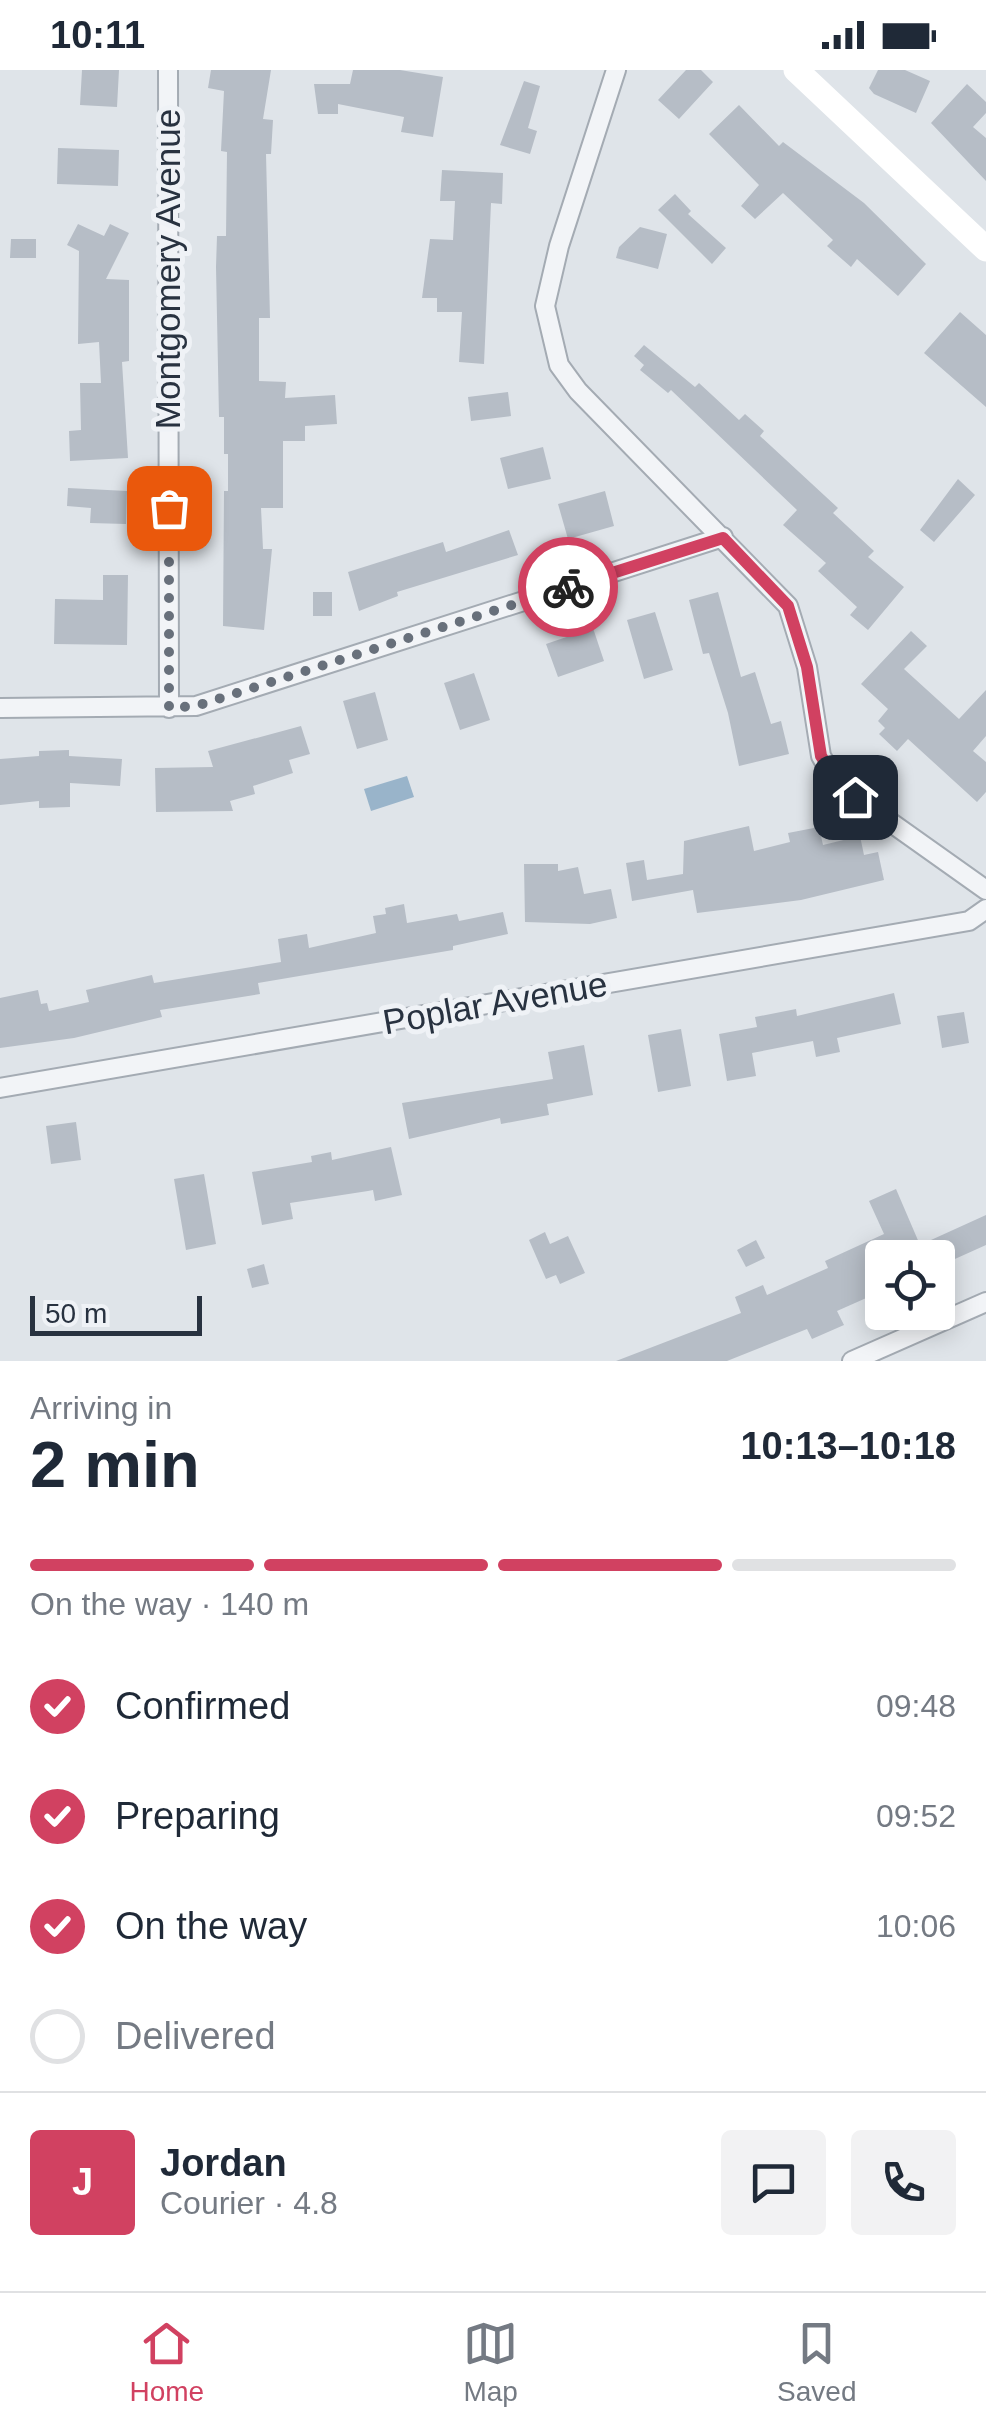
<!DOCTYPE html>
<html lang="en">
<head>
<meta charset="utf-8">
<style>
	body { margin:0; font-family:Helvetica,sans-serif; background:#f2f2f3; color:#1f2937; height:100vh; display:flex; flex-direction:column; font-size:38px; white-space:nowrap }
	* { box-sizing:border-box; margin:0 }
	p { font-size:32px; color:#747a83 }
	.icon { flex:none; width:55px; height:55px; fill:none; stroke:currentColor; stroke-width:2; stroke-linecap:round; stroke-linejoin:round }
	.map { position:relative; height:1291px; overflow:hidden }
	.panel { display:flex; flex-direction:column; background:#fff; flex:1 }
	.panel>* { flex:none }
	.fabs { position:absolute; left:865px; top:1170px; display:grid; gap:20px }
	.fabs a { display:grid; place-items:center; width:90px; height:90px; border-radius:10px; background:#fff; box-shadow:0 5px 25px #0003; font-size:50px }
	.scale { position:absolute; left:30px; bottom:25px; width:172px; box-sizing:border-box; padding-left:10px; border:5px solid #283240; border-top:0; font-size:28px; line-height:35px; white-space:nowrap; color:#283240; -webkit-text-stroke:8px #eff2f6; paint-order:stroke }
	.pin { position:absolute; display:grid; place-items:center; width:85px; height:85px; color:#fff; margin:-42px; border-radius:20px; box-shadow:0 5px 15px #0006 }
	.courier { position:absolute; display:grid; place-items:center; width:100px; height:100px; margin:-50px; border:8px solid #d14161; border-radius:50%; background:#fff; color:#222; box-shadow:0 2px 12px #0007 }
	.overview em { font-style:normal; font-weight:700 }
	.overview div { display:flex; flex-direction:column-reverse }
	.overview { display:flex; align-items:center; justify-content:space-between; height:170px; padding:0 30px }
	h1 { font-size:65px; font-weight:700; line-height:75px }
	.bar { display:grid; grid-template-columns:repeat(4,1fr); gap:15px 10px; align-content:center; height:120px; padding:0 30px }
	.bar i { height:12px; border-radius:8px; background:#e0e1e3 }
	.bar .selected { background:#d14161 }
	.bar p { grid-column:span 4 }
	.line { display:flex; align-items:center; gap:25px; padding:0 30px; border-top:2px solid #e0e1e3 }
	.line div { flex:1 }
	.round { display:grid; place-items:center; flex:none; width:105px; height:105px; border-radius:10px; background:#f2f2f3 }
	ol { padding:0 30px; list-style:none }
	li { display:flex; align-items:center; gap:30px; height:110px }
	li p { margin-inline-start:auto }
	li .icon { padding:10px; border-radius:50%; background:#d14161; color:#fff; stroke-width:4 }
	li:last-child { color:#747a83 }
	li i { width:55px; height:55px; border:5px solid #e0e1e3; border-radius:50% }
	.status { display:flex; justify-content:space-between; align-items:center; height:70px; padding:0 50px; background:#fff; direction:ltr }
	.status svg { height:28px; fill:currentColor }
	.dock { display:flex; justify-content:space-around; align-items:center; height:140px; border-top:2px solid #e0e1e3; background:#fff; font-size:28px; color:#747a83 }
	.dock a { display:grid; justify-items:center; gap:5px }
	.dock .selected { color:#d14161 }
	.map>svg:first-child { display:block }
	.water { fill:#99b4ca }
	.building { fill:#b6bdc6 }
	.lines { fill:none; stroke-linecap:round; stroke-linejoin:round }
	.minor-casing { stroke:#a4abb3; stroke-width:22 }
	.minor { stroke:#f2f4f7; stroke-width:18 }
	.secondary { stroke:#fff; stroke-width:25 }
	.done { stroke:#68707b; stroke-width:10; stroke-dasharray:0 18 }
	.route { stroke:#d14161; stroke-width:12 }
	.labels { text-anchor:middle; stroke-width:10; stroke-linejoin:round; paint-order:stroke }
	.street-label { font-size:35px; fill:#283240; stroke:#eff2f6 }
</style>
</head>
<body>
<div class="status"><b>10:11</b><svg viewBox="0 0 49 12"><path d="M0 12V9h3v3zM5 12V6h3v6zM10 12V3h3v9zM15 12V0h3v12zM26 1h20v11H26zM47 4h2v5h-2z"/></svg></div>
<div class="map">
<svg width="986" height="1291" viewBox="0 0 986 1291">
	<rect width="100%" height="100%" fill="#dfe4e9"/>
	<path class="water" d="M 407,706 L 414,727 L 371,741 L 364,719 Z"/>
	<path class="building" d="M 82,0 L 119,0 L 117,37 L 80,35 Z
		M 211,0 L 271,0 L 263,49 L 273,50 L 271,84 L 266,84 L 270,248 L 259,248 L 259,311 L 286,312 L 285,328 L 335,325 L 337,354 L 305,356 L 305,371 L 283,371 L 283,438 L 261,438 L 263,479 L 272,479 L 264,560 L 223,556 L 224,421 L 228,421 L 228,384 L 224,384 L 224,347 L 219,347 L 216,197 L 217,166 L 226,166 L 227,82 L 221,81 L 224,21 L 208,18 Z
		M 353,0 L 400,0 L 443,7 L 433,67 L 401,62 L 404,47 L 338,34 L 338,44 L 318,44 L 314,14 L 350,14 Z
		M 686,0 L 701,0 L 713,12 L 679,49 L 658,30 Z
		M 878,0 L 905,0 L 930,11 L 916,43 L 874,24 L 869,18 Z
		M 524,11 L 540,16 L 528,58 L 537,61 L 530,84 L 500,75 Z
		M 967,14 L 986,32 L 986,43 L 973,57 L 986,68 L 986,111 L 931,53 Z
		M 739,35 L 779,76 L 783,72 L 864,133 L 926,194 L 898,226 L 857,189 L 851,197 L 827,176 L 833,170 L 783,123 L 755,149 L 741,136 L 759,115 L 709,64 Z
		M 58,78 L 119,80 L 118,116 L 57,114 Z
		M 442,100 L 503,103 L 502,134 L 491,133 L 484,294 L 459,292 L 462,242 L 437,242 L 437,228 L 422,228 L 430,169 L 453,170 L 455,131 L 440,131 Z
		M 675,124 L 691,141 L 688,144 L 726,178 L 712,194 L 658,140 Z
		M 78,154 L 104,166 L 110,154 L 129,163 L 106,209 L 129,210 L 129,291 L 122,292 L 128,388 L 70,391 L 69,361 L 81,360 L 80,313 L 101,313 L 99,272 L 78,274 L 79,181 L 67,175 Z
		M 640,157 L 667,164 L 658,199 L 616,188 L 619,177 Z
		M 11,169 L 36,169 L 36,188 L 10,188 Z
		M 960,242 L 986,265 L 986,337 L 924,283 Z
		M 644,275 L 695,317 L 699,313 L 739,350 L 745,344 L 764,361 L 760,366 L 838,438 L 833,443 L 874,481 L 868,487 L 904,517 L 868,560 L 850,545 L 857,537 L 818,501 L 826,493 L 783,455 L 797,440 L 671,320 L 668,323 L 640,300 L 644,295 L 634,286 Z
		M 508,322 L 511,346 L 471,351 L 468,327 Z
		M 543,377 L 551,409 L 508,419 L 500,388 Z
		M 958,409 L 975,425 L 934,472 L 920,460 Z
		M 68,418 L 127,421 L 126,454 L 90,453 L 91,438 L 67,436 Z
		M 605,421 L 614,456 L 568,469 L 558,434 Z
		M 509,460 L 518,485 L 397,522 L 398,526 L 359,541 L 348,502 L 443,472 L 446,482 Z
		M 103,505 L 128,505 L 127,575 L 54,574 L 55,529 L 103,530 Z
		M 313,522 L 332,522 L 332,546 L 313,546 Z
		M 718,522 L 741,607 L 755,602 L 771,654 L 781,651 L 789,684 L 739,696 L 728,643 L 709,583 L 703,584 L 689,530 Z
		M 655,542 L 673,600 L 644,609 L 627,550 Z
		M 593,558 L 604,591 L 558,607 L 546,574 Z
		M 911,561 L 927,576 L 904,599 L 959,649 L 986,620 L 986,666 L 973,681 L 986,692 L 986,722 L 977,732 L 908,669 L 897,681 L 879,664 L 885,658 L 878,651 L 888,639 L 861,614 Z
		M 474,603 L 490,650 L 460,660 L 444,613 Z
		M 375,622 L 388,670 L 357,679 L 343,631 Z
		M 301,656 L 310,684 L 289,690 L 293,703 L 253,716 L 255,724 L 230,731 L 233,741 L 156,742 L 155,698 L 213,697 L 208,681 Z
		M 69,680 L 69,686 L 122,689 L 120,716 L 70,713 L 70,737 L 39,738 L 39,731 L 0,735 L 0,689 L 39,686 L 39,681 Z
		M 749,756 L 754,781 L 790,772 L 788,763 L 819,757 L 823,775 L 860,766 L 864,785 L 878,782 L 884,810 L 801,830 L 697,843 L 693,820 L 632,831 L 626,793 L 644,790 L 647,810 L 683,804 L 684,771 Z
		M 524,794 L 558,794 L 558,801 L 578,797 L 584,824 L 611,819 L 617,848 L 590,854 L 525,852 Z
		M 404,834 L 407,853 L 457,844 L 459,851 L 503,842 L 508,864 L 453,876 L 453,880 L 258,913 L 260,924 L 160,940 L 162,947 L 74,968 L 0,978 L 0,928 L 38,920 L 41,934 L 47,933 L 49,941 L 89,932 L 86,920 L 152,905 L 154,913 L 281,892 L 278,869 L 307,864 L 309,878 L 376,863 L 373,846 L 386,844 L 385,838 Z
		M 894,923 L 901,954 L 837,968 L 840,982 L 816,987 L 813,971 L 752,983 L 756,1006 L 727,1011 L 719,964 L 757,957 L 755,947 L 796,939 L 797,946 Z
		M 964,942 L 969,973 L 942,978 L 937,946 Z
		M 681,959 L 691,1016 L 658,1022 L 648,965 Z
		M 584,975 L 593,1025 L 547,1034 L 549,1045 L 501,1054 L 500,1048 L 409,1069 L 402,1033 L 553,1009 L 548,982 Z
		M 76,1052 L 81,1090 L 51,1094 L 46,1056 Z
		M 391,1077 L 402,1125 L 375,1131 L 373,1120 L 368,1121 L 290,1133 L 293,1149 L 262,1155 L 252,1102 L 312,1092 L 311,1086 L 331,1082 L 332,1090 Z
		M 204,1104 L 216,1174 L 186,1180 L 174,1109 Z
		M 896,1119 L 920,1175 L 986,1145 L 986,1175 L 946,1193 L 944,1188 L 866,1188 L 882,1221 L 837,1241 L 844,1255 L 812,1269 L 807,1259 L 727,1291 L 616,1291 L 741,1243 L 735,1227 L 763,1215 L 767,1225 L 828,1198 L 825,1191 L 884,1164 L 869,1131 Z
		M 545,1162 L 550,1174 L 568,1166 L 585,1203 L 560,1214 L 556,1205 L 546,1209 L 529,1170 Z
		M 756,1170 L 765,1188 L 746,1197 L 737,1180 Z
		M 264,1194 L 269,1214 L 252,1218 L 247,1199 Z"/>
	<g class="lines">
		<g class="minor-casing">
			<path id="minor" d="M 168,0 L 169,638
				M 616,0 L 559,176 L 545,236 L 559,295 L 578,321 L 788,536 L 807,597 L 821,686 L 833,707 L 855,727 L 986,820
				M 0,638 L 196,636 L 723,467
				M 0,1018 L 969,851 L 986,839
				M 852,1291 L 986,1232"/>
		</g>
		<use href="#minor" class="minor"/>
		<path class="secondary" d="M 796,0 L 986,179"/>
	</g>
	<g class="lines">
		<path class="done" d="M 169,438 L 169,638 L 196,636 L 568,517"/>
		<path class="route" d="M 568,517 L 723,468 L 788,536 L 807,597 L 821,686 L 834,706 L 855,727"/>
	</g>
	<g class="labels">
		<g class="street-label">
			<text transform="translate(168 199) rotate(-90)" y="12">Montgomery Avenue</text>
			<text transform="translate(495 933) rotate(-10)" y="12">Poplar Avenue</text>
		</g>
	</g>
</svg>
<div class="fabs">
<a><svg class="icon" aria-label="locate" viewBox="0 0 24 24"><circle cx="12" cy="12" r="6"/><path d="M12 2v4M12 18v4M2 12h4M18 12h4"/></svg></a>
</div>
<div class="scale">50 m</div>
<div class="pin" style="left:169px;top:438px;background:#ea580c"><svg class="icon" aria-label="bag" viewBox="0 0 24 24"><path d="M5 8h14l-1 12H6zM9 8a3 3 0 0 1 6 0"/></svg></div>
<div class="pin" style="left:855px;top:727px;background:#1f2937"><svg class="icon" aria-label="home" viewBox="0 0 24 24"><path d="M3 11l9-7 9 7M6 9v11h12V9"/></svg></div>
<div class="courier" style="left:568px;top:517px"><svg class="icon" aria-label="bike" viewBox="0 0 24 24"><circle cx="6" cy="16" r="4"/><circle cx="18" cy="16" r="4"/><path d="M6 16l4-8h5l3 8M10 8l3 8H6M13 5h3"/></svg></div>
</div>
<section class="panel">
<div class="overview"><div><h1>2 min</h1><p>Arriving in</p></div><em>10:13–10:18</em></div>
<div class="bar"><i class="selected"></i><i class="selected"></i><i class="selected"></i><i></i><p>On the way · 140 m</p></div>
<ol>
<li><svg class="icon" aria-label="check" viewBox="0 0 24 24"><path d="M5 12l5 5 9-10"/></svg>Confirmed<p>09:48</p></li>
<li><svg class="icon" aria-label="check" viewBox="0 0 24 24"><path d="M5 12l5 5 9-10"/></svg>Preparing<p>09:52</p></li>
<li><svg class="icon" aria-label="check" viewBox="0 0 24 24"><path d="M5 12l5 5 9-10"/></svg>On the way<p>10:06</p></li>
<li><i></i>Delivered</li>
</ol>
<div class="line" style="height:180px"><b class="round" style="background:#d14161;color:#fff">J</b><div><b>Jordan</b><p>Courier · 4.8</p></div><a class="round"><svg class="icon" aria-label="chat" viewBox="0 0 24 24"><path d="M4 5h16v11H9l-5 4z"/></svg></a><a class="round"><svg class="icon" aria-label="phone" viewBox="0 0 24 24"><path d="M5 4h4l2 5-3 2q2 4 5 5l2-3 5 2v4C11 20 4 13 5 4z"/></svg></a></div>
</section>
<nav class="dock">
<a class="selected"><svg class="icon" aria-label="home" viewBox="0 0 24 24"><path d="M3 11l9-7 9 7M6 9v11h12V9"/></svg>Home</a>
<a><svg class="icon" aria-label="map" viewBox="0 0 24 24"><path d="M3 6l6-2 6 2 6-2v14l-6 2-6-2-6 2zM9 4v14M15 6v14"/></svg>Map</a>
<a><svg class="icon" aria-label="saved" viewBox="0 0 24 24"><path d="M7 4h10v16l-5-4-5 4z"/></svg>Saved</a>
</nav>
</body>
</html>
